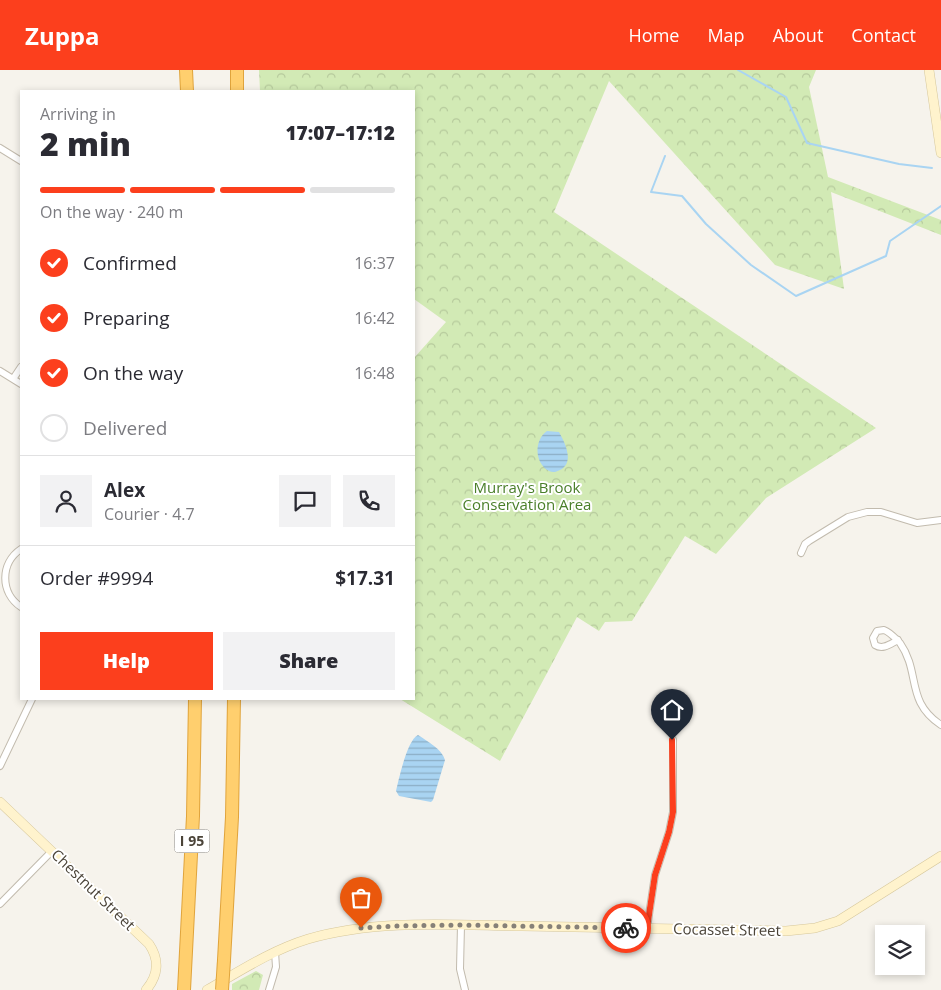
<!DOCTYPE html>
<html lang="en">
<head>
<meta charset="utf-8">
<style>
	body { margin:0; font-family:"Open Sans",sans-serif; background:#f2f2f3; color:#2b2b33; height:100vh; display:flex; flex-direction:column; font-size:19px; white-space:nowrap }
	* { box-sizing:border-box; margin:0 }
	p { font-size:16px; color:#7c7c81 }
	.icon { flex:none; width:28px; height:28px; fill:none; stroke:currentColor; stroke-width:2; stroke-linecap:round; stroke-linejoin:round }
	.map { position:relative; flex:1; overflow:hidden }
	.sheet { position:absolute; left:20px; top:20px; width:395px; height:610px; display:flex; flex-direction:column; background:#fff; border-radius:0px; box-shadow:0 2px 8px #0003 }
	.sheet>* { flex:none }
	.fabs { position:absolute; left:875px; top:855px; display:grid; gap:10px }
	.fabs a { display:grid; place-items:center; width:50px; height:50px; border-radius:0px; background:#fff; box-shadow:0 2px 8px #0003; font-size:25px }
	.pin { position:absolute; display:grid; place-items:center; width:42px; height:42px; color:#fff; margin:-51px -21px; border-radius:50% 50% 50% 0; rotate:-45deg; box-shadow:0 0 5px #0007 }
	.pin .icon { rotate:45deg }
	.courier { position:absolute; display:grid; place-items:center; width:50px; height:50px; margin:-25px; border:4px solid #fc3f1d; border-radius:50%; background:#fff; color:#222; box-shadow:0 1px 6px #0007 }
	.head em { font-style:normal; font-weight:800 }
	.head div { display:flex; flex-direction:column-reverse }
	.head { display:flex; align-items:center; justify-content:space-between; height:85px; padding:0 20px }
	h1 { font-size:32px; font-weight:800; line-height:38px }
	.bar { display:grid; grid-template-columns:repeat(4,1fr); gap:8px 5px; align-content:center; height:60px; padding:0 20px }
	.bar i { height:6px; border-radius:4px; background:#e1e1e2 }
	.bar .selected { background:#fc3f1d }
	.bar p { grid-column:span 4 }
	.line { display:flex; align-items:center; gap:12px; padding:0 20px; border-top:1px solid #e1e1e2 }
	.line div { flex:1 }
	.round { display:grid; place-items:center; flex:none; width:52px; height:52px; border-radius:0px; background:#f2f2f3 }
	ol { padding:0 20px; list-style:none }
	li { display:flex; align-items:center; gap:15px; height:55px }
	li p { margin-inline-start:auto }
	li .icon { padding:5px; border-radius:50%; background:#fc3f1d; color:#fff; stroke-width:4 }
	li:last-child { color:#7c7c81 }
	li i { width:28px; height:28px; border:2px solid #e1e1e2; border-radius:50% }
	.button { display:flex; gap:10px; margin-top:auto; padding:10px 20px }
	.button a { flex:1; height:58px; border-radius:0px; background:#fc3f1d; color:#fff; font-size:20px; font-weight:800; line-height:58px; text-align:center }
	.button a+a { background:#f2f2f3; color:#2b2b33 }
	header { display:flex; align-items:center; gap:30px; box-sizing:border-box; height:70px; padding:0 25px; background:#fc3f1d; color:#fff }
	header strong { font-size:24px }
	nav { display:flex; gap:28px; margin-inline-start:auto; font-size:18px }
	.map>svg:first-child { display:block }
	.forest { fill:url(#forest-crowns) }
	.water { fill:url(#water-rules) }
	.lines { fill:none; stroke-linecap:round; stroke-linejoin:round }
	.stream { stroke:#a9d4f2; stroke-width:2 }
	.street-casing { stroke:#c2bbae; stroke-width:8 }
	.secondary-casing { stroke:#d6c79b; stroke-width:10 }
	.highway-casing { stroke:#e0a43c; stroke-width:14 }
	.street { stroke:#fff; stroke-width:6 }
	.secondary { stroke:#fff3cd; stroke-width:9 }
	.highway { stroke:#ffcf6e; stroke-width:12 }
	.highway-bridge-casing { stroke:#e0a43c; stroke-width:14; stroke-linecap:butt }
	.highway-bridge { stroke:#ffcf6e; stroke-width:12 }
	.done { stroke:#878178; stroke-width:5; stroke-dasharray:0 9 }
	.route { stroke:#fc3f1d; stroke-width:6 }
	.labels { text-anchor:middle; stroke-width:4; stroke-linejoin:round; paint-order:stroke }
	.shield { fill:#fff; stroke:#817c74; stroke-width:1 }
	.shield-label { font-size:14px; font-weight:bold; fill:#4b4439 }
	.park-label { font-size:15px; fill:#4a7f2a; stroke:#fff }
	.street-label { font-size:15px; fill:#4b4439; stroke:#fff }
</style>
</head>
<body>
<header>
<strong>Zuppa</strong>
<nav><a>Home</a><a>Map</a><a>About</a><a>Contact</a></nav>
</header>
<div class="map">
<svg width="941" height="920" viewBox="0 0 941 920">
	<defs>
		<pattern id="forest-crowns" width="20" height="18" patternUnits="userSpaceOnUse" patternTransform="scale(1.25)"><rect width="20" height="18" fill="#d2eab5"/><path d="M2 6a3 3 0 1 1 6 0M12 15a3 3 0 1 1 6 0" fill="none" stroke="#b6ca9c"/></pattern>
		<pattern id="water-rules" width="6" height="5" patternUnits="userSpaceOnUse" patternTransform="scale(1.25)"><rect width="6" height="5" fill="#a9d4f2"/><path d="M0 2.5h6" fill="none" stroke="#8caec5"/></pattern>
	</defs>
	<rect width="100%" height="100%" fill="#f6f3ec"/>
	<path class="forest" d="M 259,0 L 816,0 L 809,17 L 828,107 L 941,150 L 941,165 L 831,122 L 844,219 L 775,195 L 609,11 L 554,142 L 876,358 L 766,428 L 716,484 L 685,466 L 632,551 L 605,552 L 599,561 L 577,547 L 500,691 L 400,629 L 414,629 L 414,288 L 446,252 L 414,229 L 414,21 L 260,21 Z
		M 256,901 L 263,905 L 259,920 L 232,920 L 232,914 Z"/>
	<path class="water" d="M 547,361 L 559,362 C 565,373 575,392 560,400 C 556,402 553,403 549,401 C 534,393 534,370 547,361 Z
		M 418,665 C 427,671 442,679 445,690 L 433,730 L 431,732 L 399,726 L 396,721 C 399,709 407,670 418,665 Z"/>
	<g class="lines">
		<path class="stream" d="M 738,0 L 786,27 L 807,73 L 899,94 L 932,98
			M 665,86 L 651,122 L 682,126 L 706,154 L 751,195 L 796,226 L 886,186 L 890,171 L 941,136"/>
		<g class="street-casing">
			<path id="street" d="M 0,78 L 21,91
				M 0,301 L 21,314
				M 13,309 L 21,297
				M 21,479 C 0,493 0,523 21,537
				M 801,483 L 805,474 L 809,471 L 848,447 L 867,442 L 881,442 L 917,453 L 941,450
				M 898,570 C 890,574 883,580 875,575 L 873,568 L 877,561 L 884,560 C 890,562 895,568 900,573 C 921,603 905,631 941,655
				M 0,696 L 32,629
				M 0,834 L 52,781
				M 461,855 L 460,899 L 465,920
				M 647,858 L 655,805 L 669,762 L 673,742 L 673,670
				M 269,920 L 276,897 L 275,882"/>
		</g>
		<g class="secondary-casing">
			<path id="secondary" d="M 929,0 L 941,83
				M 0,732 L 149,874 C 160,890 158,906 146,920
				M 207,920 C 240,901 272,880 308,869 C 377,849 451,855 522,856 C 610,858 698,859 786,861 L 815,858 L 838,851 L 941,786"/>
		</g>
		<g class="highway-casing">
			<path id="highway" d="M 186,0 L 187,21
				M 237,21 L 237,0
				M 224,890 L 232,747 L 234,629
				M 184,920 L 193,746 L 195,629"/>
		</g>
		<use href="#street" class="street"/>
		<use href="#secondary" class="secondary"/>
		<use href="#highway" class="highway"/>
		<g class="highway-bridge-casing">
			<path id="highway-bridge" d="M 222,920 L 224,890"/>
		</g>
		<use href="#highway-bridge" class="highway-bridge"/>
	</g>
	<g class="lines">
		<path class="done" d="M 361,858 L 396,856 L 461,855 L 626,858"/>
		<path class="route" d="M 626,858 L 647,858 L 655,805 L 669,762 L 673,742 L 672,670"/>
	</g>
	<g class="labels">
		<rect class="shield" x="174.5" y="759.5" width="35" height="23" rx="4"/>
		<g class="shield-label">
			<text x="192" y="776">I 95</text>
		</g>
		<g class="park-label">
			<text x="527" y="423">Murray's Brook<tspan x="527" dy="17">Conservation Area</tspan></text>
		</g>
		<g class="street-label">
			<text transform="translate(93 820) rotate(44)" y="5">Chestnut Street</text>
			<text transform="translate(727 860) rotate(1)" y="5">Cocasset Street</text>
		</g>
	</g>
</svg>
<div class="fabs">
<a><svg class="icon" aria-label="layers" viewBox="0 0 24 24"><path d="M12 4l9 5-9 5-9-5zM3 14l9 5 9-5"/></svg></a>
</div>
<div class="pin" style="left:361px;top:858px;background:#ea580c"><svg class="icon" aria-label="bag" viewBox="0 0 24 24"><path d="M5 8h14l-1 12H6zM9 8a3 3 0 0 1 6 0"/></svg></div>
<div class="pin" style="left:672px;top:670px;background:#1f2937"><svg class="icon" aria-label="home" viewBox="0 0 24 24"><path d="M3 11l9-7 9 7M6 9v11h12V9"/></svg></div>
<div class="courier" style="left:626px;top:858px"><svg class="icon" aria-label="bike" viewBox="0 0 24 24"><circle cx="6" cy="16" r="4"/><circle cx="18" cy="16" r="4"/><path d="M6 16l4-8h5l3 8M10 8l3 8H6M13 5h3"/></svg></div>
<section class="sheet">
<div class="head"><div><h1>2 min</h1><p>Arriving in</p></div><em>17:07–17:12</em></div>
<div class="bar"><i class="selected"></i><i class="selected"></i><i class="selected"></i><i></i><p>On the way · 240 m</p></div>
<ol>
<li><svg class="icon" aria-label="check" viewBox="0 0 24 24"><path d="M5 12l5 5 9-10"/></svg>Confirmed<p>16:37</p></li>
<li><svg class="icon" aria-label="check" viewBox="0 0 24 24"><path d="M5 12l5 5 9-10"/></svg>Preparing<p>16:42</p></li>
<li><svg class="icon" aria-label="check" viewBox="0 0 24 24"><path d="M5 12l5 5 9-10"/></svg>On the way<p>16:48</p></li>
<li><i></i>Delivered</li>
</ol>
<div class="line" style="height:90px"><a class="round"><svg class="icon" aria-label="person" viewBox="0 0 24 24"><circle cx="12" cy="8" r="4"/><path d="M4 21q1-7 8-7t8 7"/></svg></a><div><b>Alex</b><p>Courier · 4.7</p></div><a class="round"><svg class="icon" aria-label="chat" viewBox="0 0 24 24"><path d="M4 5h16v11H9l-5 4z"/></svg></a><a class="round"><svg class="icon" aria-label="phone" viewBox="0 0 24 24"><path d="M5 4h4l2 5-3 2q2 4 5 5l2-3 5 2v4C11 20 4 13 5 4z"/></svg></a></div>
<div class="line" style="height:65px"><div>Order #9994</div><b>$17.31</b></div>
<div class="button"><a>Help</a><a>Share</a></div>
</section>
</div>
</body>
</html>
